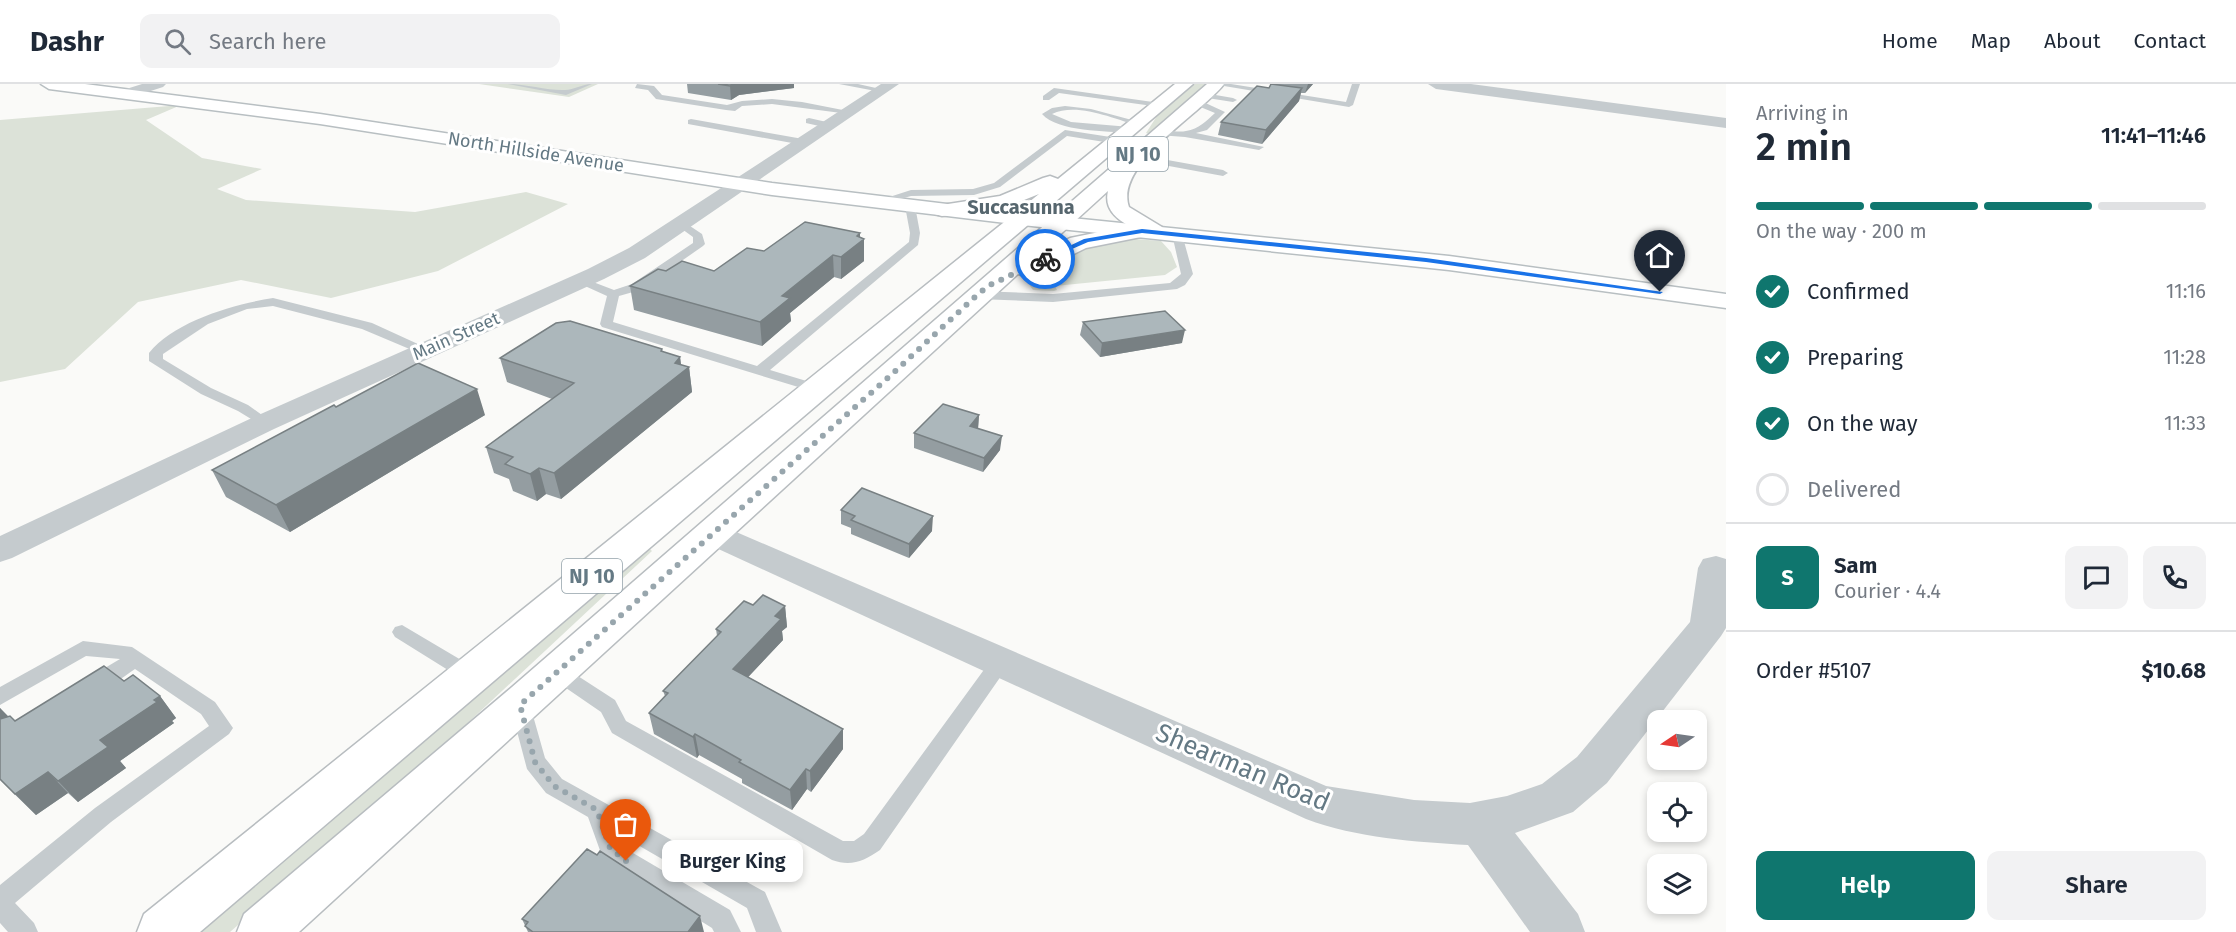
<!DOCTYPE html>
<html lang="en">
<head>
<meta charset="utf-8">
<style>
	body { margin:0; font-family:"Fira Sans",sans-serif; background:#f2f2f3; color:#1f2937; height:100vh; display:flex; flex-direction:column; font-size:22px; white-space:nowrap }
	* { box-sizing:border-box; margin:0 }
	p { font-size:20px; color:#747a83 }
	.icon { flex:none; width:33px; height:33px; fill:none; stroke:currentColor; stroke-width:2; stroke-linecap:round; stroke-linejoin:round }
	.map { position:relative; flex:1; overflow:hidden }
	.panel { display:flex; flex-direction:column; background:#fff; width:510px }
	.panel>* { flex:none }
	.needle { width:39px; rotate:257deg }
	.fabs { position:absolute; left:1647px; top:626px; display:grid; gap:12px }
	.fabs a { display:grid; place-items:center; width:60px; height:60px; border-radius:12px; background:#fff; box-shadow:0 3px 9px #0003; font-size:30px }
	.pin { position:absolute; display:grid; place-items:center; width:51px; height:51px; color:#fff; margin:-62px -26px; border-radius:50% 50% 50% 0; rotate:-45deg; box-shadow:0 0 6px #0007 }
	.pin .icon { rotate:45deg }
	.courier { position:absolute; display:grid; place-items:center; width:60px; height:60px; margin:-30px; border:4px solid #1a73e8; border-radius:50%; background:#fff; color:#222; box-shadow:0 2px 8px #0007 }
	.bubble { position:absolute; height:42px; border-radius:12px; background:#fff; box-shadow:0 3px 9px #0003; font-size:20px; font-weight:600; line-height:42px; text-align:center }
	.summary em { font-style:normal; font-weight:600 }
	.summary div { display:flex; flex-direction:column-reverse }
	.summary { display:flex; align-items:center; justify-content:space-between; height:102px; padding:0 30px }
	h1 { font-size:39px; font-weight:600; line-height:45px }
	.bar { display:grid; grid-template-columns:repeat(4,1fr); gap:9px 6px; align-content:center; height:72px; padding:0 30px }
	.bar i { height:8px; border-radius:4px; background:#e0e1e3 }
	.bar .active { background:#0f766e }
	.bar p { grid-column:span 4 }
	.line { display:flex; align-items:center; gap:15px; padding:0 30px; border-top:2px solid #e0e1e3 }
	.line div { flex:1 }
	.round { display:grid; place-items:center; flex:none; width:63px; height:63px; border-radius:12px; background:#f2f2f3 }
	ol { padding:0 30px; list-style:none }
	li { display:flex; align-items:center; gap:18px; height:66px }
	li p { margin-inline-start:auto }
	li .icon { padding:6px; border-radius:50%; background:#0f766e; color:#fff; stroke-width:4 }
	li:last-child { color:#747a83 }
	li i { width:33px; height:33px; border:3px solid #e0e1e3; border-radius:50% }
	.cta { display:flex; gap:12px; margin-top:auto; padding:12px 30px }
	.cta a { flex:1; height:69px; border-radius:12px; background:#0f766e; color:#fff; font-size:24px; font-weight:600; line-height:69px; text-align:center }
	.cta a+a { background:#f2f2f3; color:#1f2937 }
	header { display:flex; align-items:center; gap:36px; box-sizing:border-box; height:84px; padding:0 30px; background:#fff; border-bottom:2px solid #e0e1e3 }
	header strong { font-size:28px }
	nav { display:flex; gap:33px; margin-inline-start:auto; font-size:21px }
	.search { width:420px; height:54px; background:#f2f2f3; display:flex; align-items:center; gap:15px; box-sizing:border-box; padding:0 21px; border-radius:12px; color:#747a83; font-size:22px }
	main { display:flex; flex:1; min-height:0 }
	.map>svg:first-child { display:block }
	.green { fill:#dce2d8 }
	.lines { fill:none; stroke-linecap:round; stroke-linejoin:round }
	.secondary-casing { stroke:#b8bfc2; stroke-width:3 }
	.trunk-casing { stroke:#b8bdc0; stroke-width:3 }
	.service { fill:#c5cbce; fill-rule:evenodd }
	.minor { fill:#c5cbce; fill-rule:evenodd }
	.tertiary { fill:#c5cbce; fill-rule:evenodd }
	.secondary { fill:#fff; fill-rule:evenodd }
	.trunk { fill:#fff; fill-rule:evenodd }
	.wall { fill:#949da1 }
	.shaded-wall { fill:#788083 }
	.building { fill:#acb7bb; stroke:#788083; stroke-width:1.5 }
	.route { fill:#1a73e8 }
	.done { stroke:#98a6ad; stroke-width:6; stroke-dasharray:0 10.8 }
	.labels { text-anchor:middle; stroke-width:6; stroke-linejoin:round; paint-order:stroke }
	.far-street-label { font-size:18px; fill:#647984; stroke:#fff }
	.shield { fill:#fff; stroke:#92a1a9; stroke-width:1.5 }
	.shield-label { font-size:20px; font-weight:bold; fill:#647984 }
	.far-quarter-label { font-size:20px; font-weight:bold; fill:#56666e; stroke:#fff }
	.near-street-label { font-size:26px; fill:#647984; stroke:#fff }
</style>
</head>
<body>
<header>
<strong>Dashr</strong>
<div class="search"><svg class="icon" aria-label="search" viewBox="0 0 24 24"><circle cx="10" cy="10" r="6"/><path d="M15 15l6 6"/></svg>Search here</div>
<nav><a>Home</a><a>Map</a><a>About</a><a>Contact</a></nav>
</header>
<main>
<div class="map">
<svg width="1726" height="848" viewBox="0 0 1726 848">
	<rect width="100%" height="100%" fill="#fafaf8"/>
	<path class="green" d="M 479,0 L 598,0 L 569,13 Z
		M 1195,0 L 1206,0 L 1149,50 L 1146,49 L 1157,32 Z
		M 181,21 L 146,36 L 202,74 L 262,85 L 217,105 L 246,116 L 415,128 L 526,108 L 568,120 L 438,187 L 331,214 L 241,196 L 138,218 L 65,285 L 0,298 L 0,36 Z
		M 1111,155 L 1135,155 L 1161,157 L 1171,168 L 1177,183 L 1165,191 L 1055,202 L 1057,206 L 1054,207 L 1033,206 L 1028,199 L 1073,167 Z
		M 649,464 L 652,467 L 441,664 L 230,848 L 197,848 Z"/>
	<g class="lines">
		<g class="secondary-casing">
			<path id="secondary" d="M 41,0 L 85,0 L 320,30 L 772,99 L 1022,129 L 1449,172 L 1726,210 L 1726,224 L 1449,186 L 1022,141 L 772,111 L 320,40 L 49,5 Z"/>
		</g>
		<g class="trunk-casing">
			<path id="trunk" d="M 1175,0 L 1193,0 L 200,848 L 137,848 L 144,830 L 1039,110 L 1004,124 L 942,132 L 935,130 L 932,126 L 935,122 L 1000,112 L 1043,94 L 1050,92 L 1058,95 Z
				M 1207,0 L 1224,0 C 1201,30 1114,80 1129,123 L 1162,143 L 1165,148 L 1162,153 L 1154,154 L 1146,152 L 1086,164 L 1033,190 L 1025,192 L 1018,190 L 299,848 L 237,848 L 244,830 L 505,609 ZM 1108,107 C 1104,124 1115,134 1129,142 L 1070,154 L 1041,168 Z"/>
		</g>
		<path class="service" d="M 508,0 C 526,0 550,7 565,6 C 574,6 582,0 592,0 L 566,11 Z
			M 637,0 L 654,2 L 662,11 L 727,21 L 742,17 L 772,15 L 802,18 L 853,28 L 849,30 L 772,20 L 742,22 L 735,27 L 726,26 L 656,15 L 648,6 L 635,4 Z
			M 839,0 L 858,0 L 885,6 L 881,8 Z
			M 1212,0 L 1231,0 L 1346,18 L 1352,0 L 1360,0 L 1353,21 L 1349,23 Z
			M 1054,4 L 1160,19 L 1164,21 L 1160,23 L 1059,9 L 1049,16 L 1043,16 L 1043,12 Z
			M 1204,9 L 1233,14 L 1237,16 L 1233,18 L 1201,13 L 1200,11 Z
			M 1193,16 L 1199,16 L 1225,28 L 1207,46 L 1196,49 L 1264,63 L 1259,66 L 1185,53 L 1158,51 L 1157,49 C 1165,44 1176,49 1186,47 C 1199,45 1206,37 1215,29 L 1193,20 Z
			M 1065,22 L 1091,25 L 1143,39 L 1139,42 C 1114,35 1077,18 1052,30 L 1071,38 L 1130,43 L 1134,46 L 1130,49 C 1107,47 1058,48 1042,30 L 1052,24 Z
			M 809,34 L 831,39 L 832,41 L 828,44 L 806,39 L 806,35 Z
			M 691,35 L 803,55 L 807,58 L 803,61 L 688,40 L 688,36 Z
			M 1065,46 L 1117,54 L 1121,57 L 1117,60 L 1067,52 L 1000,103 L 974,111 L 911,112 L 879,121 L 874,118 L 911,106 L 973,105 L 994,99 Z
			M 1134,70 L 1223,86 L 1228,89 L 1223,92 L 1131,75 L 1131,71 Z
			M 910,119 L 915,122 L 920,149 L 918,161 L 770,286 L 823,302 L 825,305 L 818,309 L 602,243 L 600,240 L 607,212 L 574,197 L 580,193 L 614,206 L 632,200 L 693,159 L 693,153 L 675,140 L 676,138 L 684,138 L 702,150 L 705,160 L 703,162 L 640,206 L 619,212 L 613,238 L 757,282 L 909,158 L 910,149 L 905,122 Z
			M 1177,147 L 1182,150 L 1193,190 L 1185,201 L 1177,205 L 1053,218 L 977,215 L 971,211 L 977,207 L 1053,210 L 1170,199 L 1181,190 L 1172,150 Z
			M 273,214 L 372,239 L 431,266 L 429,269 L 419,269 L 362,245 L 273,222 L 247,225 L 208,240 L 163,270 L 163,275 L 211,304 L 248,321 L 269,336 L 271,339 L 269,342 L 264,343 L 238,327 L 201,310 L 149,277 L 149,269 C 174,237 235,220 273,214 Z
			M 402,541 L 478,586 L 481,591 L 478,596 L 471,599 L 464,596 L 395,553 L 392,548 L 395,543 Z
			M 83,557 L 132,563 L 215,618 L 233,644 L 229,650 L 111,738 L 15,819 L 34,839 L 38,848 L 8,848 L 0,839 L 0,801 L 95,724 L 209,642 L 201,630 L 135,585 C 122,593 104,611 88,606 L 85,600 L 88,594 L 120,575 L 86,572 L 0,621 L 0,603 Z
			M 1001,569 L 1008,572 L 1011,577 L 1008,582 L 880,766 C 864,777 851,783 832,776 L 612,649 L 601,628 L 550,593 L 547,588 L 550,583 L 557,580 L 564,583 L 615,616 L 626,637 L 843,757 L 854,757 L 864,750 L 994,572 Z
			M 520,613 L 527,615 L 530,621 L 545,674 L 562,695 L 765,808 L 782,848 L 756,848 L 747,824 L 617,749 L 619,757 L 633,769 L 730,826 L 741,848 L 714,848 L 712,844 L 617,785 L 602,772 L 588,733 L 546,709 L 527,685 L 510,621 L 513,615 Z"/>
		<path class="minor" d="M 142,0 L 166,0 L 163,3 L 126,15 L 118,10 L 120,7 Z
			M 1428,0 L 1471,0 L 1726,34 L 1726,44 L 1436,5 Z
			M 713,438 L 1326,702 L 1414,716 L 1470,719 L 1507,712 L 1542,700 L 1577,673 L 1690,538 L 1698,484 L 1703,475 L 1716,472 L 1726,475 L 1726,544 L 1721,552 L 1607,699 L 1573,728 L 1515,749 L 1578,830 L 1585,848 L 1530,848 L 1468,761 C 1415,758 1357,754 1306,735 L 701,457 L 696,449 L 701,441 Z"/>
		<path class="tertiary" d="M 881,0 L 899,0 L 645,174 L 604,195 L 274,345 L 12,474 L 0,478 L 0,452 L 254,333 L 588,185 L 629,164 Z"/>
		<use href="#secondary" class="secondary"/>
		<use href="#trunk" class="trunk"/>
	</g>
	<path class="wall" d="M 687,0 L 794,0 L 794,4 L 739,11 L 731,16 L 688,9 Z
		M 1271,0 L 1313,0 L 1305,9 L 1301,9 L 1299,17 L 1262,60 L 1218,51 L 1221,38 L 1269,4 Z
		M 860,149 L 860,153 L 864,155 L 864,177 L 841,195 L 834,193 L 790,229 L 791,237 L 762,262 L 634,226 L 630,202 L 666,187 L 714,187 L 764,167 Z
		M 1083,238 L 1182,259 L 1100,273 L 1080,251 Z
		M 662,265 L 663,268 L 680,273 L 681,281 L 689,283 L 692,308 L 561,415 L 546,410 L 537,417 L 513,407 L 509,395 L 494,389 L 486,363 L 552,315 L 507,298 L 500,274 Z
		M 336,323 L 485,331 L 290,448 L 226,413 L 212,386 Z
		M 979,331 L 978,344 L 1000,366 L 983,388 L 914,364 L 914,349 Z
		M 841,426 L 932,447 L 909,474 L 851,450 L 851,444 L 841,440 Z
		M 753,521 L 785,522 L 787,543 L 782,547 L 783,556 L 748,593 L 843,645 L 843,665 L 811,708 L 807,705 L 792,726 L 742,699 L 742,695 L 699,671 L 697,674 L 654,650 L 649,629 L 665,612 L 663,607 L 717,552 L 716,545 Z
		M 160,612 L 176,634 L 172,637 L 174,639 L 120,677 L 126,684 L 78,718 L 68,709 L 36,731 L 0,696 L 0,624 L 8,633 L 15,637 Z
		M 522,835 L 704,848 L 528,848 Z"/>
	<path class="shaded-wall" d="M 734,0 L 794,0 L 794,4 L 739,11 L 731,16 L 730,2 Z
		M 1308,0 L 1313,0 L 1305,9 Z
		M 1302,4 L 1299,17 L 1262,60 L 1266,46 Z
		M 860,149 L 860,157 L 864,155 L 864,177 L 841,195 L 841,173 Z
		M 833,171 L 834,193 L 790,229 L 791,237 L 762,262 L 760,238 L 782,212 Z
		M 1185,246 L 1182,259 L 1100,273 L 1102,259 Z
		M 680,273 L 682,288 L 689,283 L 692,308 L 561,415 L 554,389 Z
		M 477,305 L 485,331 L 290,448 L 276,421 Z
		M 979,331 L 978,345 L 970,342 Z
		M 1002,352 L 1000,366 L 983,388 L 984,374 Z
		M 539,384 L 546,410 L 537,417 L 530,390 Z
		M 933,432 L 932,447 L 909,474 L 909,460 Z
		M 785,522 L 787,543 L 782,547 L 783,556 L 736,606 L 733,585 L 775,532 Z
		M 160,612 L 176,634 L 172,637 L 174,639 L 120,677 L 126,684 L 78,718 L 58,697 L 100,656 Z
		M 0,624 L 14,638 L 0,639 Z
		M 843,645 L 843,665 L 811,708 L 810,687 Z
		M 695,650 L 699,671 L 697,674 L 693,653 Z
		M 806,685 L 807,705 L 792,726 L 790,706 Z
		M 48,688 L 68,709 L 36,731 L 15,710 Z
		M 700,832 L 704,848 L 688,848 Z"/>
	<path class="building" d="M 718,0 L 734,0 L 730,2 Z
		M 1271,0 L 1302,4 L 1266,46 L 1221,38 L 1257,2 L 1269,4 Z
		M 805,138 L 860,149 L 857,152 L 864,155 L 841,173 L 833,171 L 782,212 L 790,214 L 760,238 L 630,202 L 658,185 L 666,187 L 682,177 L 714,187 L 747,164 L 764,167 Z
		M 1165,227 L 1185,246 L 1102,259 L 1083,238 Z
		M 570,237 L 662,265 L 661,267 L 680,273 L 675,279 L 689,283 L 554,389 L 539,384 L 530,390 L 505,380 L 513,373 L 486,363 L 574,299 L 500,274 L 556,239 Z
		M 418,279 L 477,305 L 276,421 L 212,386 L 334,321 L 336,323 Z
		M 943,320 L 979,331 L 970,342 L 1002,352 L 984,374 L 914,349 Z
		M 862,404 L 933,432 L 909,460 L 851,436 L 855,432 L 841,426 Z
		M 763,511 L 785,522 L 775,532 L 781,535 L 733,585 L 843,645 L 810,687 L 806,685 L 790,706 L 739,678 L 741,676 L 695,650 L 693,653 L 649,629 L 668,609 L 663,607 L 721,548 L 716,545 L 744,517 L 753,521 Z
		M 104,582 L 124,597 L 133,591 L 160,612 L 154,616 L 157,618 L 100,656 L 108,663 L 58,697 L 48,688 L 15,710 L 0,695 L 0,635 L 10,632 L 15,637 Z
		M 587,765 L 597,771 L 600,767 L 700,832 L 688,848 L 533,848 L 525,842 L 528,838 L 522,835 Z"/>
	<path class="route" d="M 1142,145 L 1426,174 L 1663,208 L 1660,210 L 1426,178 L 1142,149 L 1088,158 L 1047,176 L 1042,175 L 1084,155 Z"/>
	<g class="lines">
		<path class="done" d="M 626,777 L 610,764 L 597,726 L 554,702 L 535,678 L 520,621 L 890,292 L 977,211 L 988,202 L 1045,175"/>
	</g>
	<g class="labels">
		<g class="far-street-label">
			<text transform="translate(536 68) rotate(9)" y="6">North Hillside Avenue</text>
			<text transform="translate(456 252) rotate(-24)" y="6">Main Street</text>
		</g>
		<g class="shield">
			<rect x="1108" y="53" width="60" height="34" rx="4.5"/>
			<rect x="562" y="475" width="60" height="34" rx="4.5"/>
		</g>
		<g class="shield-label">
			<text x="1138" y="77">NJ 10</text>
			<text x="592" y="499">NJ 10</text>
		</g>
		<g class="far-quarter-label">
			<text x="1021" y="130">Succasunna</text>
		</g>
		<g class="near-street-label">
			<text transform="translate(1243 683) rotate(23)" y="9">Shearman Road</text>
		</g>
	</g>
</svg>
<div class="fabs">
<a><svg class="needle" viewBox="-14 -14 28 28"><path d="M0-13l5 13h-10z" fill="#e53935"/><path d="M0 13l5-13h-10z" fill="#747a83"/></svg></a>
<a><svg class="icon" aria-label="locate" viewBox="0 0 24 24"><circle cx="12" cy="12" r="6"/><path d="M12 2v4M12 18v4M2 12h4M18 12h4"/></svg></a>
<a><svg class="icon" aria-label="layers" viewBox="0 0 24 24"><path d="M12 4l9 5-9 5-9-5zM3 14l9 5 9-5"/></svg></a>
</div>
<div class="pin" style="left:626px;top:777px;background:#ea580c"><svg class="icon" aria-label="bag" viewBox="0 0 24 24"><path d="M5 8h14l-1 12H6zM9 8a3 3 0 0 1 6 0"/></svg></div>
<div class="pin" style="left:1660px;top:208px;background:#1f2937"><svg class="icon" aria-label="home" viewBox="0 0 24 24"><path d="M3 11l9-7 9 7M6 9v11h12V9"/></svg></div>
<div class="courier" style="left:1045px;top:175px"><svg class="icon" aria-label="bike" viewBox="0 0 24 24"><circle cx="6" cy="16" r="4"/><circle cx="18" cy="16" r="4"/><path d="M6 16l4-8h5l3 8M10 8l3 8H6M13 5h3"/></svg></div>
<div class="bubble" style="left:662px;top:756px;width:141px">Burger King</div>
</div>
<section class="panel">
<div class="summary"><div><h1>2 min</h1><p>Arriving in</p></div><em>11:41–11:46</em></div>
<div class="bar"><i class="active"></i><i class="active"></i><i class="active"></i><i></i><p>On the way · 200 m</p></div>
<ol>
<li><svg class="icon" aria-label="check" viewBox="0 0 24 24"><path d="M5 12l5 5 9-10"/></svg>Confirmed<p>11:16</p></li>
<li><svg class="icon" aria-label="check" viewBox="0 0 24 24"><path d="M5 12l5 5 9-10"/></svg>Preparing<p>11:28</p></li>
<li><svg class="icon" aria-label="check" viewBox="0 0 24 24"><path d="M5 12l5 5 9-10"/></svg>On the way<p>11:33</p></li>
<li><i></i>Delivered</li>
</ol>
<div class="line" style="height:108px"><b class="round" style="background:#0f766e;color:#fff">S</b><div><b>Sam</b><p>Courier · 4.4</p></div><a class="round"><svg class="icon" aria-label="chat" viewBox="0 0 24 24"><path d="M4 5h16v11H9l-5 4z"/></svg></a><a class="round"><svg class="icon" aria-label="phone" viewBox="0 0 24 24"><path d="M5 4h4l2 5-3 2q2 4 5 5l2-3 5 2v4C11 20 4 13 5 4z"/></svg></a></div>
<div class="line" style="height:78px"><div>Order #5107</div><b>$10.68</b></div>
<div class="cta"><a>Help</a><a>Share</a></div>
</section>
</main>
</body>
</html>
